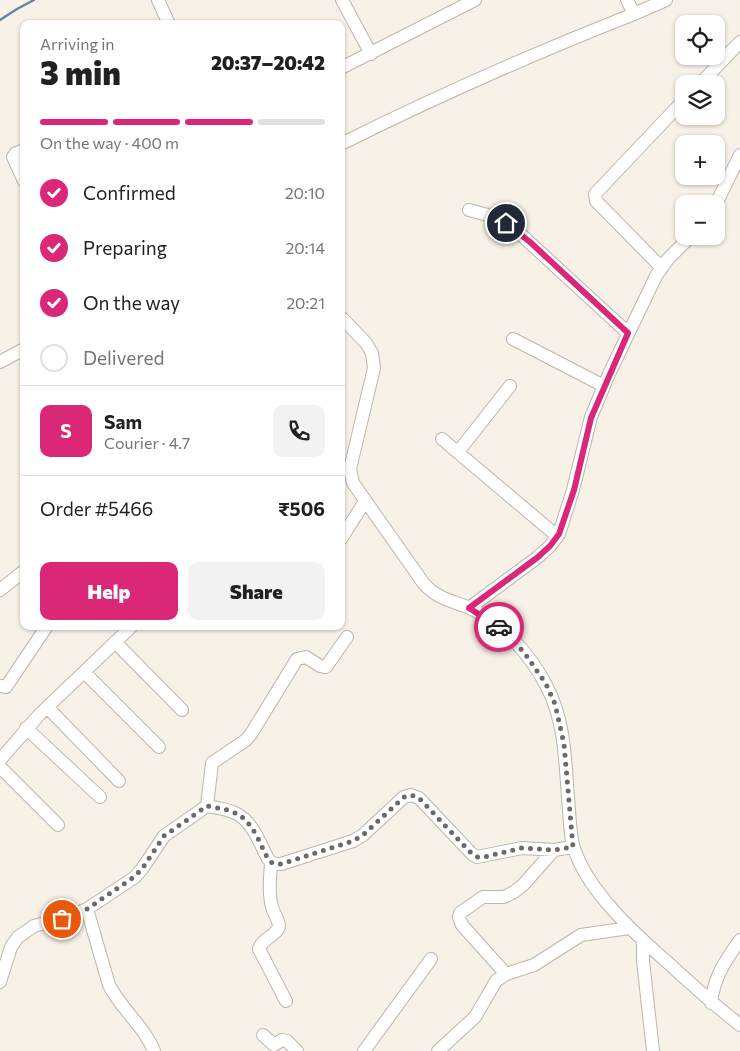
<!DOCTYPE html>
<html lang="en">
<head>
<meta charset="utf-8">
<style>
	body { margin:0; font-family:Commissioner,sans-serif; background:#f2f2f2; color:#202124; height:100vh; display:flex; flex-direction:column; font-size:19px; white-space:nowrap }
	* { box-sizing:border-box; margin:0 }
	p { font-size:16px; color:#757577 }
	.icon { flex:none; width:28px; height:28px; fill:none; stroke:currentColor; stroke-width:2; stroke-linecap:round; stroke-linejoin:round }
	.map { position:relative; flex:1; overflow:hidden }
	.sheet { position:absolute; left:20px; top:20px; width:325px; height:610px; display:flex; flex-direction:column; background:#fff; border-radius:10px; box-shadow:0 1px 4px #0004 }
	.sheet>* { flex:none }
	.tools { position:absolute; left:675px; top:15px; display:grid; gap:10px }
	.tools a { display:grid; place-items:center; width:50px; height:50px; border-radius:10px; background:#fff; box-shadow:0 1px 4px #0004; font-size:25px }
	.pin { position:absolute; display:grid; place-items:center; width:42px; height:42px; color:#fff; margin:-21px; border:2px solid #fff; border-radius:50%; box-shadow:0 1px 5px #0007 }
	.courier { position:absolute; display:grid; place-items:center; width:50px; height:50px; margin:-25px; border:4px solid #db2777; border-radius:50%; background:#fff; color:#222; box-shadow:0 1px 6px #0007 }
	.head em { font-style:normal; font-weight:800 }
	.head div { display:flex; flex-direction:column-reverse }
	.head { display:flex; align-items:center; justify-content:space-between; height:85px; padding:0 20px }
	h1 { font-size:32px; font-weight:800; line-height:38px }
	.bar { display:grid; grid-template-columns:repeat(4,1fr); gap:8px 5px; align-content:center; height:60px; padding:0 20px }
	.bar i { height:6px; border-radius:4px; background:#e0e0e0 }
	.bar .current { background:#db2777 }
	.bar p { grid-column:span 4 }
	.line { display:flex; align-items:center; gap:12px; padding:0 20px; border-top:1px solid #e0e0e0 }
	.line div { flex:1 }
	.round { display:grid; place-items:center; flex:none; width:52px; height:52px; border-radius:10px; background:#f2f2f2 }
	ol { padding:0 20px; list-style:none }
	li { display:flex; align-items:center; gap:15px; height:55px }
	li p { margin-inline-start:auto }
	li .icon { padding:5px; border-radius:50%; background:#db2777; color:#fff; stroke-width:4 }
	li:last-child { color:#757577 }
	li i { width:28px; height:28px; border:2px solid #e0e0e0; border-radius:50% }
	.action { display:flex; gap:10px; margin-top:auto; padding:10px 20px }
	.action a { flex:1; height:58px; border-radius:10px; background:#db2777; color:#fff; font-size:20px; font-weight:800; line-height:58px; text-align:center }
	.action a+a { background:#f2f2f2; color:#202124 }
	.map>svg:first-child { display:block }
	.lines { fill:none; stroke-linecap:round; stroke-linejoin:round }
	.stream { stroke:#6486aa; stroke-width:2.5 }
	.minor-casing { stroke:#bcb5ad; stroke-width:14 }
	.minor { stroke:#fff; stroke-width:12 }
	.done { stroke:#6d6964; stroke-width:5; stroke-dasharray:0 9 }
	.route { stroke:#db2777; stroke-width:6 }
</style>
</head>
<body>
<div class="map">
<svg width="740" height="1051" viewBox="0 0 740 1051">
	<rect width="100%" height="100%" fill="#f8f1e8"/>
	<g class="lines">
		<path class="stream" d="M 0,20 L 17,9 L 34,0"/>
		<g class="minor-casing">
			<path id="minor" d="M 158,0 L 169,24
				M 342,0 L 371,54
				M 627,0 L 634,14 L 666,0
				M 341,68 L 475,0
				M 700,84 L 740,42
				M 341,144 C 437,96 535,53 634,14
				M 24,150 L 16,153 L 13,157 L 24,181
				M 716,204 L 740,155
				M 469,210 L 495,217 L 516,230 L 628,333
				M 662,268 L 596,201 L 595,194 L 684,100
				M 341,317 L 366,343 L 372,353 L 374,368 L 350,469 L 353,483 L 424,584 C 439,600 451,600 470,608 C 502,623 530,654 546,685 C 567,724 565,768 569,810 C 570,822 570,836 574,848 C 587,890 633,932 666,961 C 690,983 714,1005 740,1025
				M 513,339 L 604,386
				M 0,362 L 24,349
				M 442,439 L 557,536
				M 458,452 L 510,386
				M 341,539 L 365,501
				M 0,590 L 24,571
				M 469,608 L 538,557 L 550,546 L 559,534 L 573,490 L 591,417 L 609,374 L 656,276 L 668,259 L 691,236
				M 115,642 L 182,710
				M 84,672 L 159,747
				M 0,686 L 6,687 L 47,626
				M 47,707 L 119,781
				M 26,728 L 100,797
				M 0,760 L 39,715 L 132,626
				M 0,767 L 58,825
				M 207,806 L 212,763 L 246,740 L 251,734 L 297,659 L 306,657 L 320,666 L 326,667 L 347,637
				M 271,863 C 270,879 268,895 273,910 C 275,916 281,923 278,929 C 273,937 262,939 259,949 L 286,1001
				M 87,909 L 109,985 C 121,1009 144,1026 154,1051
				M 643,941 L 643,961 L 653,1051
				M 506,974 L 462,925 L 459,917 L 460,913 L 483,897 L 504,897 L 514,892 L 523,885 L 554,850
				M 0,982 L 11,947 L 18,937 L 34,926 L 71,916 L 87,909 L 135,877 L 142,869 L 164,836 L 207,806 C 216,808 229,809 237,814 C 253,822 260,844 268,859 C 272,864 275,864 281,864 L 353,841 L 363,835 L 404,797 L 411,795 L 419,798 L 472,854 L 477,857 L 522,848 L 554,850 L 573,847
				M 711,1003 C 714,977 725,961 740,940
				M 263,1035 L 274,1045 L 282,1040 L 287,1041 L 297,1051
				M 364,1051 L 431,959
				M 438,1051 L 475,1017 L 496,981 L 506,974 L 534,965 L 581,935 L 629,928"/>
		</g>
		<use href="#minor" class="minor"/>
	</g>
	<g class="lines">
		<path class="done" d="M 62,919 L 87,909 L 134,877 L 142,869 L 164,836 L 207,806 C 216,808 229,809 237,814 C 253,822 260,844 268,859 C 272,864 275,864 281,864 L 353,841 L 363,835 L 404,797 L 411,795 L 419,798 L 472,854 L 477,857 L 484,857 L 522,848 L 554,850 L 573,847 L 564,744 L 555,704 L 546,684 L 526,655 L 510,636 L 499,627"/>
		<path class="route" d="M 499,627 L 469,608 L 538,557 L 550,546 L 559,534 L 574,490 L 591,418 L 628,333 L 530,242 L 506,223"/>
	</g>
</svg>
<div class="tools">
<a><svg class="icon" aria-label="locate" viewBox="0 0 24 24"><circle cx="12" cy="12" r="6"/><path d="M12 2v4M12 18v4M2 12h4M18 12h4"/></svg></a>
<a><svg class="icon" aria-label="layers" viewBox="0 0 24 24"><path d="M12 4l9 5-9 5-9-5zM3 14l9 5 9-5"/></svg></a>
<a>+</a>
<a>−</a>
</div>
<div class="pin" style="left:62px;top:919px;background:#ea580c"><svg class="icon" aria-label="bag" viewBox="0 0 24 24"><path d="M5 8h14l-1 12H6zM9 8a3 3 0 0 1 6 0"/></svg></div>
<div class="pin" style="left:506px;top:223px;background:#1f2937"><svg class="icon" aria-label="home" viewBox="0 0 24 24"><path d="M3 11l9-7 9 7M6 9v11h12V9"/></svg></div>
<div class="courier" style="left:499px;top:627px"><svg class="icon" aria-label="car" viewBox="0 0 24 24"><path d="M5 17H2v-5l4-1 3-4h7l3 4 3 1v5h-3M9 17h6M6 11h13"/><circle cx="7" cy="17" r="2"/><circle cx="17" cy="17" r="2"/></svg></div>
<section class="sheet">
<div class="head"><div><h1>3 min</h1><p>Arriving in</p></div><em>20:37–20:42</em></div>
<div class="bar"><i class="current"></i><i class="current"></i><i class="current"></i><i></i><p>On the way · 400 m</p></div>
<ol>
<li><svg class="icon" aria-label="check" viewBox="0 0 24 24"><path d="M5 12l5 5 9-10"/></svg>Confirmed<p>20:10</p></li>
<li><svg class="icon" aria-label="check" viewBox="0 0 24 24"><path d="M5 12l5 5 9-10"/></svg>Preparing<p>20:14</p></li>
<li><svg class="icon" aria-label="check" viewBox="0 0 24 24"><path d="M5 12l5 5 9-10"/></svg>On the way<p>20:21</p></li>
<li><i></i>Delivered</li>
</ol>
<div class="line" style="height:90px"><b class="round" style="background:#db2777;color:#fff">S</b><div><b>Sam</b><p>Courier · 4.7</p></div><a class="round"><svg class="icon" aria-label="phone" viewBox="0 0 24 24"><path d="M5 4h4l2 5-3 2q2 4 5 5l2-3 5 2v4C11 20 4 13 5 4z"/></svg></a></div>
<div class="line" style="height:65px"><div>Order #5466</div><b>₹506</b></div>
<div class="action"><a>Help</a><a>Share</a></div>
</section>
</div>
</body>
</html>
